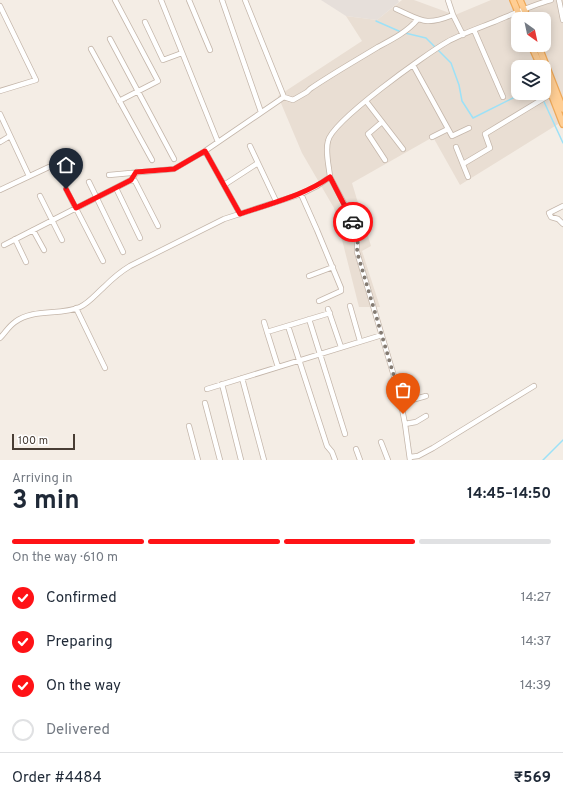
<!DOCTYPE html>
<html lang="en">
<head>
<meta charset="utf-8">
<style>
	body { margin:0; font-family:Overpass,sans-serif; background:#f2f2f3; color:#1f2937; height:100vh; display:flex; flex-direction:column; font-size:15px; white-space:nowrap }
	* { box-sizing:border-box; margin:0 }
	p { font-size:13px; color:#747a83 }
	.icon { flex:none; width:22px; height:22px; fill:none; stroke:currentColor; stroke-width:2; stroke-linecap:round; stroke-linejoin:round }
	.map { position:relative; height:460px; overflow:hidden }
	.details { display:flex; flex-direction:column; background:#fff; flex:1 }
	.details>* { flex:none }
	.needle { width:26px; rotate:147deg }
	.fabs { position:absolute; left:511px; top:12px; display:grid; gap:8px }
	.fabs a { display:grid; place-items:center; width:40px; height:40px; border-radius:8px; background:#fff; box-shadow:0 2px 10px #0003; font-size:20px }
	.scale { position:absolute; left:12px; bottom:10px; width:63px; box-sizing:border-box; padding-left:4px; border:2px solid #483d34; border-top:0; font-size:11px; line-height:14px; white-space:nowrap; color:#483d34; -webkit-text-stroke:3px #fff; paint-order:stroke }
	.pin { position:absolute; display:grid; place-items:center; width:34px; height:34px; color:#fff; margin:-41px -17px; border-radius:50% 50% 50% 0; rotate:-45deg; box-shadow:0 0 4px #0007 }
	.pin .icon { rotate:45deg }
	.courier { position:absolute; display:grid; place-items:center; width:40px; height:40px; margin:-20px; border:3px solid #ff1216; border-radius:50%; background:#fff; color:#222; box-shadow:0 1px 5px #0007 }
	.head em { font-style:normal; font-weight:700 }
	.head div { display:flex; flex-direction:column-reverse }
	.head { display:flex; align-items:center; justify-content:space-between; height:68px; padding:0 12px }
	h1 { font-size:26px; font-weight:700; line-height:30px }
	.bar { display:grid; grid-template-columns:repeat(4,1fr); gap:6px 4px; align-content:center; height:48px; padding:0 12px }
	.bar i { height:5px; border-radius:3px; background:#e0e1e3 }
	.bar .current { background:#ff1216 }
	.bar p { grid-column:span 4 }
	.line { display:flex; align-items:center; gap:10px; padding:0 12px; border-top:1px solid #e0e1e3 }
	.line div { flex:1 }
	ol { padding:0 12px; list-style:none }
	li { display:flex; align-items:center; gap:12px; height:44px }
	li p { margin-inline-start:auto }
	li .icon { padding:4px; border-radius:50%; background:#ff1216; color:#fff; stroke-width:4 }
	li:last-child { color:#747a83 }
	li i { width:22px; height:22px; border:2px solid #e0e1e3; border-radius:50% }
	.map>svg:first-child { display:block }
	.residential { fill:#e9ded3; fill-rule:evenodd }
	.industrial { fill:#e6dfda }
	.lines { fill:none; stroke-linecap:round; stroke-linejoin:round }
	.stream { stroke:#9ce1f7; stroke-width:1.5 }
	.minor-casing { stroke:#c4b6aa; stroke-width:6 }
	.major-casing { stroke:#efa959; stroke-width:8 }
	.minor { stroke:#fff; stroke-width:4.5 }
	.major { stroke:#ffce94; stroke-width:5.5 }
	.done { stroke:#847b72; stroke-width:4; stroke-dasharray:0 7.2 }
	.route { stroke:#ff1216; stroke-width:5 }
</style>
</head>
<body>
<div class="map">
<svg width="563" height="460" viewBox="0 0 563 460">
	<rect width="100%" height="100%" fill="#f4ede5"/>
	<path class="residential" d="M 402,0 L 414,0 L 455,15 L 491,0 L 563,0 L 563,121 L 460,185 L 433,137 L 352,183 L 371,246 L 362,251 L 380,307 L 359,307 L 334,208 L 302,153 L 278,96 L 362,41 L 346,16 L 377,20 ZM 518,19 L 544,19 L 544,45 L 518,45 ZM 518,67 L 544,67 L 544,93 L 518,93 Z"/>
	<path class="industrial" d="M 321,0 L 398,0 L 399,2 L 377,20 L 346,16 Z"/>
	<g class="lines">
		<path class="stream" d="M 376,21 L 401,32
			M 405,33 L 426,38 L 451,63 L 459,85 L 462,101 L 473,118 L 523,93
			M 540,93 L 563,143
			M 543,460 L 563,440"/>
		<g class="minor-casing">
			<path id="minor" d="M 115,0 L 158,81 L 119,101
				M 161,0 L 218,142
				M 189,0 L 210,50
				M 222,0 L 261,112
				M 245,0 L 284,97
				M 448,0 L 453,15 L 463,35
				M 559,0 L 563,20
				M 0,6 L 36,80 L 0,91
				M 396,9 C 423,21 425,26 453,15
				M 145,22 L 163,60 L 182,53
				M 474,30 L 503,97
				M 110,39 L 174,159
				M 91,49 L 152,160
				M 413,65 L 452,136 L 469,128
				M 366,101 L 403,149
				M 0,114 L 29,176
				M 382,122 L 368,134 L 385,160
				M 432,137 L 448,129
				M 0,142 L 10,136
				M 250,146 L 276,201
				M 456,147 L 468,177
				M 205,151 L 240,214
				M 463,164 L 490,148 L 485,134 L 551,94
				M 109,175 L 174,169 L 205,151 L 284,97 L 293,100 L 307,92 L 310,89 C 332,74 355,61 378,47 C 393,39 407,32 418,19
				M 330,177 L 347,209 L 357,232 L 357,252 L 399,393 L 405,424 L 410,460
				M 131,180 L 135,181 L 158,226
				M 89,182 L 123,252
				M 224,185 L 258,163
				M 116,188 L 140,238
				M 66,189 L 103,261
				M 0,190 L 49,167
				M 301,194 L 317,230 L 341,288 L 341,291 L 319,301
				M 40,196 L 62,240
				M 563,206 L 549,213 L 551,217 L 558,219 L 563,224
				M 33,230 L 44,250
				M 15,239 L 26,262
				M 4,245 L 131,180 L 137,172
				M 309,276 L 333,267
				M 350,306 L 360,341
				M 76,308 L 105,368
				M 328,309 L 341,347
				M 309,319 L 345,434
				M 264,322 L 267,332 L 330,313
				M 288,326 L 327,446 L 332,452 L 335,460
				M 267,332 L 278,367
				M 0,338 C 5,333 9,326 15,322 C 34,308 60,316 80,307 C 89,303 96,294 104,287 C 112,279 120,272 130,266 L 224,219 L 301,194 L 317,186 L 330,177 C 329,166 325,152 328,141 C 332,121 426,54 447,42 C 461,34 479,28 494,22 C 513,14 532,5 551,0
				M 242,378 L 264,460
				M 222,384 L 241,460
				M 207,389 L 382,335
				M 205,403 L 220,460
				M 401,403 L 426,396
				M 405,424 L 416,422 L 426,416
				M 189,426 L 198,460
				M 381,442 L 388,460
				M 356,449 L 360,460
				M 410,457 L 418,456 L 433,448 L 534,386"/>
		</g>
		<g class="major-casing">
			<path id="major" d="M 513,0 L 521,19
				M 520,0 L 528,19
				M 531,45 L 541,67
				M 538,45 L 563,109
				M 544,75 L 563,124"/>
		</g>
		<use href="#minor" class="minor"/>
		<use href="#major" class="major"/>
	</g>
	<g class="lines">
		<path class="done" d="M 353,222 L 358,234 L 357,252 L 399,393 L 403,414"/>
		<path class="route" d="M 66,189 L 76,208 L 131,180 L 136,172 L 174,169 L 205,151 L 240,214 C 271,203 303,196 330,177 L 353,222"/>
	</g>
</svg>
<div class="fabs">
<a><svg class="needle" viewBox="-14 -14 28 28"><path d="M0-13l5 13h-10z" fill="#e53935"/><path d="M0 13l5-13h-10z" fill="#747a83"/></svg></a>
<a><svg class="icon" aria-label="layers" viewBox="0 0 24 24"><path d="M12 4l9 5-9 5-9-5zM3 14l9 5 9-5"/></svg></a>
</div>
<div class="scale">100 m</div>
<div class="pin" style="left:403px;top:414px;background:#ea580c"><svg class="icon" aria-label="bag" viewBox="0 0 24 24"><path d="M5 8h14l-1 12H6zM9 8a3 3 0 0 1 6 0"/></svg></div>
<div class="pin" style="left:66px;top:189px;background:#1f2937"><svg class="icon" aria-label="home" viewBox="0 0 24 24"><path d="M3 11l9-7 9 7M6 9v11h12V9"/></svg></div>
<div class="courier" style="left:353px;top:222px"><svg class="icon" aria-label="car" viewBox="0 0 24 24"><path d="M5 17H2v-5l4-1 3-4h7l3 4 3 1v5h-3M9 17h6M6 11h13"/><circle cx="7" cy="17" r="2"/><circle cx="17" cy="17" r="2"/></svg></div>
</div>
<section class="details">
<div class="head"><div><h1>3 min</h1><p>Arriving in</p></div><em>14:45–14:50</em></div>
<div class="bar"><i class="current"></i><i class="current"></i><i class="current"></i><i></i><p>On the way · 610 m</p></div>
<ol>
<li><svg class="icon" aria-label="check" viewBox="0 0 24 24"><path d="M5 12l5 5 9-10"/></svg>Confirmed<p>14:27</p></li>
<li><svg class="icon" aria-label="check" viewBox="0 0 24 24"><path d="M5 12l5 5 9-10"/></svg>Preparing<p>14:37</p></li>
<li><svg class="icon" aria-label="check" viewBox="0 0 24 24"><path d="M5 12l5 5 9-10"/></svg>On the way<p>14:39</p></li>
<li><i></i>Delivered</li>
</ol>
<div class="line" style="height:52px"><div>Order #4484</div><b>₹569</b></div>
</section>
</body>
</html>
